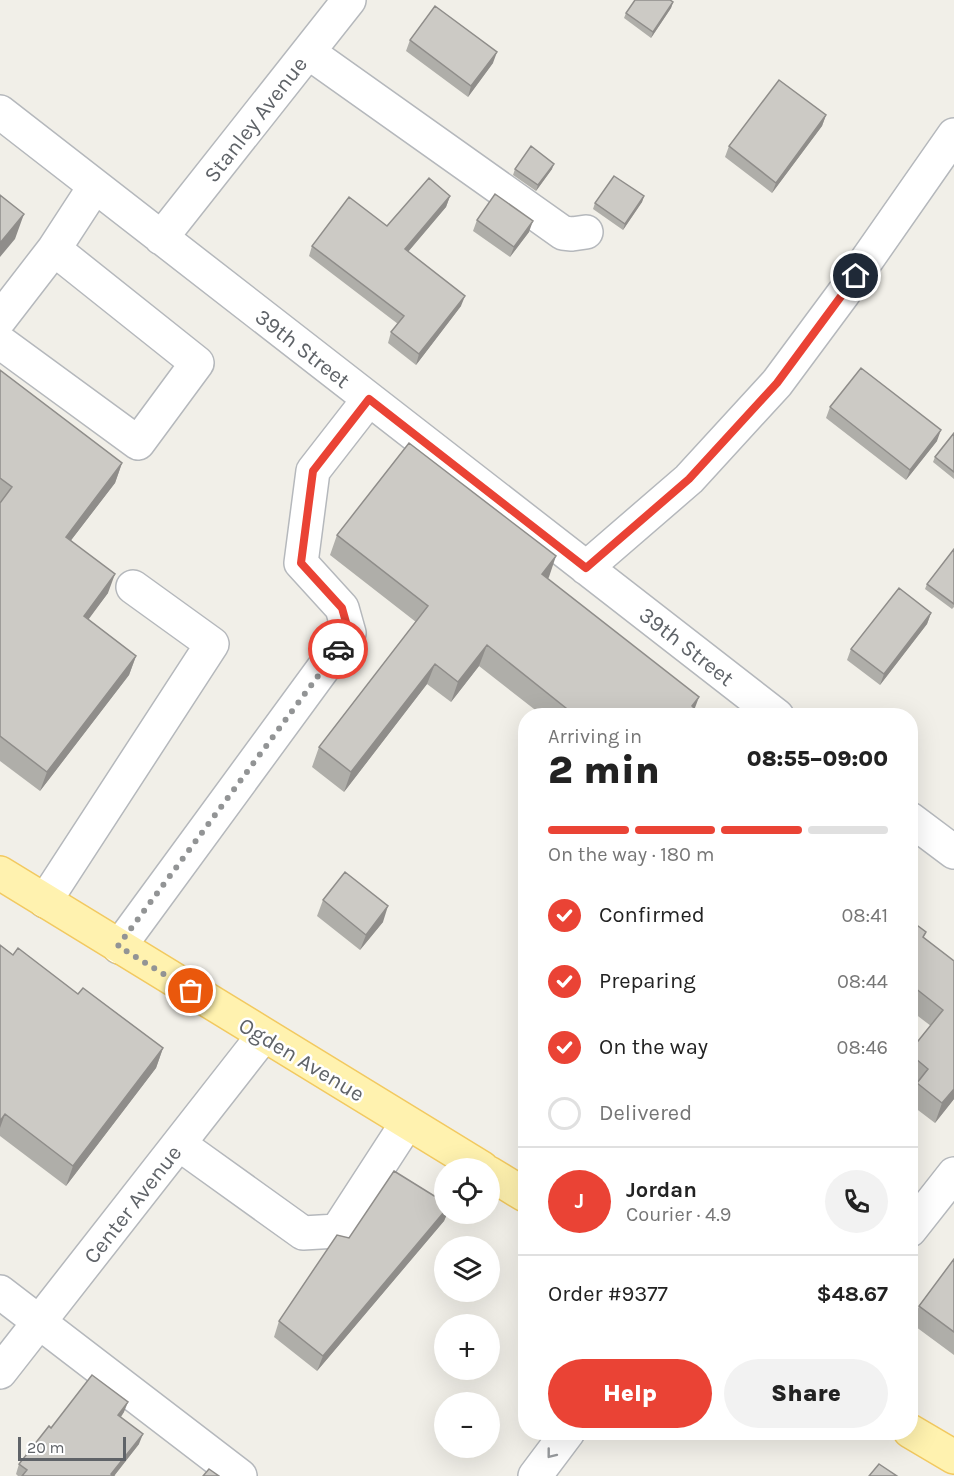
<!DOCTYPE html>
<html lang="en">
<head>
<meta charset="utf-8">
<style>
	body { margin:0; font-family:Karla,sans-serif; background:#f2f2f2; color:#222; height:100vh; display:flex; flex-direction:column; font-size:22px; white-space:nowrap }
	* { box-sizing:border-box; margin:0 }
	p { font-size:20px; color:#767676 }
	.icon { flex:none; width:33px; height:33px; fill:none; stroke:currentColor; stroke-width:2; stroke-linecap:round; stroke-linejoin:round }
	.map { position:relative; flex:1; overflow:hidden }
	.panel { position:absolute; left:518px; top:708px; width:400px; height:732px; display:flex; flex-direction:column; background:#fff; border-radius:24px; box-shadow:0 6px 24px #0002 }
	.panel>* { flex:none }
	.tools { position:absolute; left:434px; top:1158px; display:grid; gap:12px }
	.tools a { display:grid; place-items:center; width:66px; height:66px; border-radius:50%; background:#fff; box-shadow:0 6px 24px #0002; font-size:30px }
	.scale { position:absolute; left:18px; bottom:15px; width:108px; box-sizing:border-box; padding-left:6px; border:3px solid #5f6368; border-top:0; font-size:16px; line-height:21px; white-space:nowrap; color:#5f6368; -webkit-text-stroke:4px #fff; paint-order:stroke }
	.pin { position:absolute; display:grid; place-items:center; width:51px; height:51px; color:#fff; margin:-26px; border:3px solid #fff; border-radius:50%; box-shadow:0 2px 6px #0007 }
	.courier { position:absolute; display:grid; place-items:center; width:60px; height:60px; margin:-30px; border:4px solid #ea4335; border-radius:50%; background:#fff; color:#222; box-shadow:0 2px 8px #0007 }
	.overview em { font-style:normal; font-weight:800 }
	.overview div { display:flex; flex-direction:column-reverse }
	.overview { display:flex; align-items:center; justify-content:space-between; height:102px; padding:0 30px }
	h1 { font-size:39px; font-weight:800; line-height:45px }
	.bar { display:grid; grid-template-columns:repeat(4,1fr); gap:9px 6px; align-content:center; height:72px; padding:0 30px }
	.bar i { height:8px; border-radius:4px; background:#e0e0e0 }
	.bar .active { background:#ea4335 }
	.bar p { grid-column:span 4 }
	.line { display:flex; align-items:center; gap:15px; padding:0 30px; border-top:2px solid #e0e0e0 }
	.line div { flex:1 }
	.round { display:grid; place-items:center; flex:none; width:63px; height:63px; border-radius:32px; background:#f2f2f2 }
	ol { padding:0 30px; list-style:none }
	li { display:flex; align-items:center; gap:18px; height:66px }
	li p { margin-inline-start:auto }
	li .icon { padding:6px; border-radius:50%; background:#ea4335; color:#fff; stroke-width:4 }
	li:last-child { color:#767676 }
	li i { width:33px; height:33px; border:3px solid #e0e0e0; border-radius:50% }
	.cta { display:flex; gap:12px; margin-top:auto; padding:12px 30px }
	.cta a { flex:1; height:69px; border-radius:36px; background:#ea4335; color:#fff; font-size:24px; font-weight:800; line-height:69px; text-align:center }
	.cta a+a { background:#f2f2f2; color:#222 }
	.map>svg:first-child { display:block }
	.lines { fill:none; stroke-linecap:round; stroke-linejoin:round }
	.minor-casing { stroke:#b5b8bc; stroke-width:36 }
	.major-casing { stroke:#f2c960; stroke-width:36 }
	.minor { stroke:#fff; stroke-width:33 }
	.major { stroke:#fff2af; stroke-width:33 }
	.wall { fill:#afaea9 }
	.shaded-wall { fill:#8f8d8a }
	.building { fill:#cccac5; stroke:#8f8d8a; stroke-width:1.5 }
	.oneway { stroke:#979a9d }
	.done { stroke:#929495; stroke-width:6; stroke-dasharray:0 10.8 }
	.route { stroke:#ea4335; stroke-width:8 }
	.labels { text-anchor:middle; stroke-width:5; stroke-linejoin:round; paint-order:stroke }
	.street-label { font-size:22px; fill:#5f6368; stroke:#fff }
</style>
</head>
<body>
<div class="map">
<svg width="954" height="1476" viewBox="0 0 954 1476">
	<rect width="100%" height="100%" fill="#f1efe8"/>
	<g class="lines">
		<g class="minor-casing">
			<path id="minor" d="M 308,52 L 563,233 L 572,234 L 586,232
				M 0,112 L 777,716
				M 161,238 L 349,0
				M 54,249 L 95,186
				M 0,319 L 54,249 L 197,363 L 138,443 L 0,342
				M 586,568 L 689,479 L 777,383 L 843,294 L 954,135
				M 910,819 L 954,852
				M 45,901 L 212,644 L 133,587
				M 119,947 L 349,633 L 342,608 L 301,563 L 313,471 L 369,399
				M 179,1144 L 303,1233 L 337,1231 L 407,1123
				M 910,1230 L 954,1174
				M 0,1292 L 240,1476
				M 0,1372 L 263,1036
				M 535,1476 L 568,1432"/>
		</g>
		<g class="major-casing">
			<path id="major" d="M 0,873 L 482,1168
				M 489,1173 L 525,1195
				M 910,1431 L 954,1457"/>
		</g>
		<use href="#minor" class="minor"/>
		<use href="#major" class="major"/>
	</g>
	<path class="wall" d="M 673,2 L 671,8 L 651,38 L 624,18 L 626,13 Z
		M 410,40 L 493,63 L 468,97 L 406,51 Z
		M 826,115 L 822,126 L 772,193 L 725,157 L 729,146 Z
		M 515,169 L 552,169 L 536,191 L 513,175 Z
		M 450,196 L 446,207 L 408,252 L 461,306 L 416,365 L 388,343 L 391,332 L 398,324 L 309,256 L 312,246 L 387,226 Z
		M 644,196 L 642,202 L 623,230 L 593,209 L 595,203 Z
		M 477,220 L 529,232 L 510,257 L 473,231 Z
		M 0,370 L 122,463 L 115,483 L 71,540 L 108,593 L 88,619 L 136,656 L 129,675 L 40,791 L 0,761 Z
		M 830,407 L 937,441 L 906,480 L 826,418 Z
		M 954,433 L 954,479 L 933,462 L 935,457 Z
		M 337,535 L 549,577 L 547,579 L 702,716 L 543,716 L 479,666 L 451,702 L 427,684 L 344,792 L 312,767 L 319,747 L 416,622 L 330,555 Z
		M 954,549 L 954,607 L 952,609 L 925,589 L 927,584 Z
		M 931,613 L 927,624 L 880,685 L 847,660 L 851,649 Z
		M 323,900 L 383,922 L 360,950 L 317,916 Z
		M 910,920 L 924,938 L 954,961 L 954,1099 L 935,1123 L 910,1104 L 910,1101 L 916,1085 L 910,1080 L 910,1051 L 931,1026 L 910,1010 Z
		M 0,945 L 13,955 L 78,994 L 163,1048 L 156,1068 L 66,1186 L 0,1136 Z
		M 444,1214 L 447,1214 L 444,1221 L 317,1371 L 274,1337 L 279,1321 L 349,1238 Z
		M 954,1259 L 954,1355 L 912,1324 L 919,1306 Z
		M 124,1412 L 121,1417 L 139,1444 L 114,1476 L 18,1476 L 16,1474 L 19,1464 L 51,1428 Z"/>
	<path class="shaded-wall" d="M 673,2 L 671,8 L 651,38 L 653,32 Z
		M 497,52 L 493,63 L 468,97 L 471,86 Z
		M 826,115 L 822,126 L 772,193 L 776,183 Z
		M 554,164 L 552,169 L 536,191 L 538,185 Z
		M 450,196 L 446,207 L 401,260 L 405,249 Z
		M 644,196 L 642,202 L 623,230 L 625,224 Z
		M 24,214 L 15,239 L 0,257 L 0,243 Z
		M 533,221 L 529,232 L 510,257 L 514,247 Z
		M 465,296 L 461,306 L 416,365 L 419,354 Z
		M 941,430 L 937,441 L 906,480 L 910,470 Z
		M 122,463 L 115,483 L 59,556 L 66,537 Z
		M 556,556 L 549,577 L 535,595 L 542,574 Z
		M 115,574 L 108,593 L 77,635 L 84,616 Z
		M 931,613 L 927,624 L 880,685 L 884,674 Z
		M 487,645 L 479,666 L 451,702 L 458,682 Z
		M 136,656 L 129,675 L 40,791 L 47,772 Z
		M 435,664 L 427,684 L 344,792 L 351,772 Z
		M 699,697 L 692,716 L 692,706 Z
		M 388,906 L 383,922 L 360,950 L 366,935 Z
		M 163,1048 L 156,1068 L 66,1186 L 73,1166 Z
		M 954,1089 L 954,1099 L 935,1123 L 942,1103 Z
		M 5,1114 L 0,1128 L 0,1121 Z
		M 444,1212 L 444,1214 L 447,1214 L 444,1221 L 317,1371 L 323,1356 Z
		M 128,1402 L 124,1412 L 115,1425 L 118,1415 Z
		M 143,1434 L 139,1444 L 114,1476 L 111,1474 Z"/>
	<path class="building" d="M 635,0 L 670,0 L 673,2 L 653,32 L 626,13 Z
		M 435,6 L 497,52 L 471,86 L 410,40 Z
		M 779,80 L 826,115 L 776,183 L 729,146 Z
		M 531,146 L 554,164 L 538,185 L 515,169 Z
		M 614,176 L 644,196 L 625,224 L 595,203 Z
		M 429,178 L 450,196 L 405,249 L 465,296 L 419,354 L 391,332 L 404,316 L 312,246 L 349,197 L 387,226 Z
		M 495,194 L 533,221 L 514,247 L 477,220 Z
		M 0,195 L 24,214 L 0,243 Z
		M 861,368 L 941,430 L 910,470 L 830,407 Z
		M 0,370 L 122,463 L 66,537 L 115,574 L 84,616 L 136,656 L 47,772 L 0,736 L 0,503 L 12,487 L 0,478 Z
		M 954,433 L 954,472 L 935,457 Z
		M 409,443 L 556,556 L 542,574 L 699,697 L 692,706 L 702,716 L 576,716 L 487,645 L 458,682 L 435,664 L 351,772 L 319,747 L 428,606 L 337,535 Z
		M 954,549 L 954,604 L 927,584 Z
		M 899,588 L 931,613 L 884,674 L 851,649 Z
		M 345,872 L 388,906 L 366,935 L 323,900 Z
		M 910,920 L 926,932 L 923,937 L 954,961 L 954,1089 L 942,1103 L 917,1083 L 928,1069 L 910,1054 L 910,1051 L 943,1010 L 910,984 Z
		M 0,945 L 13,955 L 18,948 L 78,994 L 83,988 L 163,1048 L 73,1166 L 5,1114 L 0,1121 Z
		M 394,1171 L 444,1202 L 444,1212 L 323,1356 L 279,1321 L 337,1235 L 349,1238 Z
		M 954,1259 L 954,1332 L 919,1306 Z
		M 92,1375 L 128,1402 L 118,1415 L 143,1434 L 111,1474 L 114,1476 L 22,1476 L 27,1470 L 19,1464 L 49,1426 L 51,1428 Z
		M 879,1464 L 897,1476 L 869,1476 Z
		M 209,1469 L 219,1476 L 203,1476 Z"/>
	<defs><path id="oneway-chevron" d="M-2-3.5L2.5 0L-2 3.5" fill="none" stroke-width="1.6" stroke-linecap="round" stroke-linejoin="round" transform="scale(1.5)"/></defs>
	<use class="oneway" href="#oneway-chevron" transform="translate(551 1454) rotate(128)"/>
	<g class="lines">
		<path class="done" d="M 191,991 L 118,946 L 338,649"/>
		<path class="route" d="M 338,649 L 349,633 L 342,608 L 301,563 L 313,471 L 369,399 L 586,568 L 689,479 L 777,383 L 856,276"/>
	</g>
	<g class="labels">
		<g class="street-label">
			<text transform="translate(255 119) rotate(-52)" y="8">Stanley Avenue</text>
			<text transform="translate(303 348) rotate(38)" y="8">39th Street</text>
			<text transform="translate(687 646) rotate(38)" y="8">39th Street</text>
			<text transform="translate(302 1059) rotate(31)" y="8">Ogden Avenue</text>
			<text transform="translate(132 1204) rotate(-52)" y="8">Center Avenue</text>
		</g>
	</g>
</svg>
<div class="tools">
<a><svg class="icon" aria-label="locate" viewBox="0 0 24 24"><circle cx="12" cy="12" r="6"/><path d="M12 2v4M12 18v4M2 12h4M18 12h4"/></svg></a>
<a><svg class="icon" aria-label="layers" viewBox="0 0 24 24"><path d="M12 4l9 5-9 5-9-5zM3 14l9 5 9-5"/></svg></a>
<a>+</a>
<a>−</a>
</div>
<div class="scale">20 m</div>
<div class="pin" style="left:191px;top:991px;background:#ea580c"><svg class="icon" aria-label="bag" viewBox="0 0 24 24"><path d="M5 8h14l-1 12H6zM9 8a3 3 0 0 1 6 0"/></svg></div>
<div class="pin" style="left:856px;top:276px;background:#1f2937"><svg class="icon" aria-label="home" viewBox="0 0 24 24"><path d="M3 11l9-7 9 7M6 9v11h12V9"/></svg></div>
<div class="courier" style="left:338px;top:649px"><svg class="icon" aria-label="car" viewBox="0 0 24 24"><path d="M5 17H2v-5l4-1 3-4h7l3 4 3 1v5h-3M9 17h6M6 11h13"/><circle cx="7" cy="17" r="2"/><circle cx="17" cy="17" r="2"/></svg></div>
<section class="panel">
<div class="overview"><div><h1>2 min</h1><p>Arriving in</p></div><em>08:55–09:00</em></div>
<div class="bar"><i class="active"></i><i class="active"></i><i class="active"></i><i></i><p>On the way · 180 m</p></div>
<ol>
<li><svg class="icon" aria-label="check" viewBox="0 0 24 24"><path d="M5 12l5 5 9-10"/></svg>Confirmed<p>08:41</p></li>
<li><svg class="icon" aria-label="check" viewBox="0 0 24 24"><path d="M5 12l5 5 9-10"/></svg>Preparing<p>08:44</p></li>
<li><svg class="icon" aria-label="check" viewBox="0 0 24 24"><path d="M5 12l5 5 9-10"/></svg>On the way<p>08:46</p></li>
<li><i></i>Delivered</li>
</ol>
<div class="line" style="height:108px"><b class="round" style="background:#ea4335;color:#fff">J</b><div><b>Jordan</b><p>Courier · 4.9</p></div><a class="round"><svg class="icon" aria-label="phone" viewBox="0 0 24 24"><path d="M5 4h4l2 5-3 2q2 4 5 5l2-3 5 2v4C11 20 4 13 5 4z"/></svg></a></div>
<div class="line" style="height:78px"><div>Order #9377</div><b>$48.67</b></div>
<div class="cta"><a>Help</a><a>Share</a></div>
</section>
</div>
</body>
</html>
